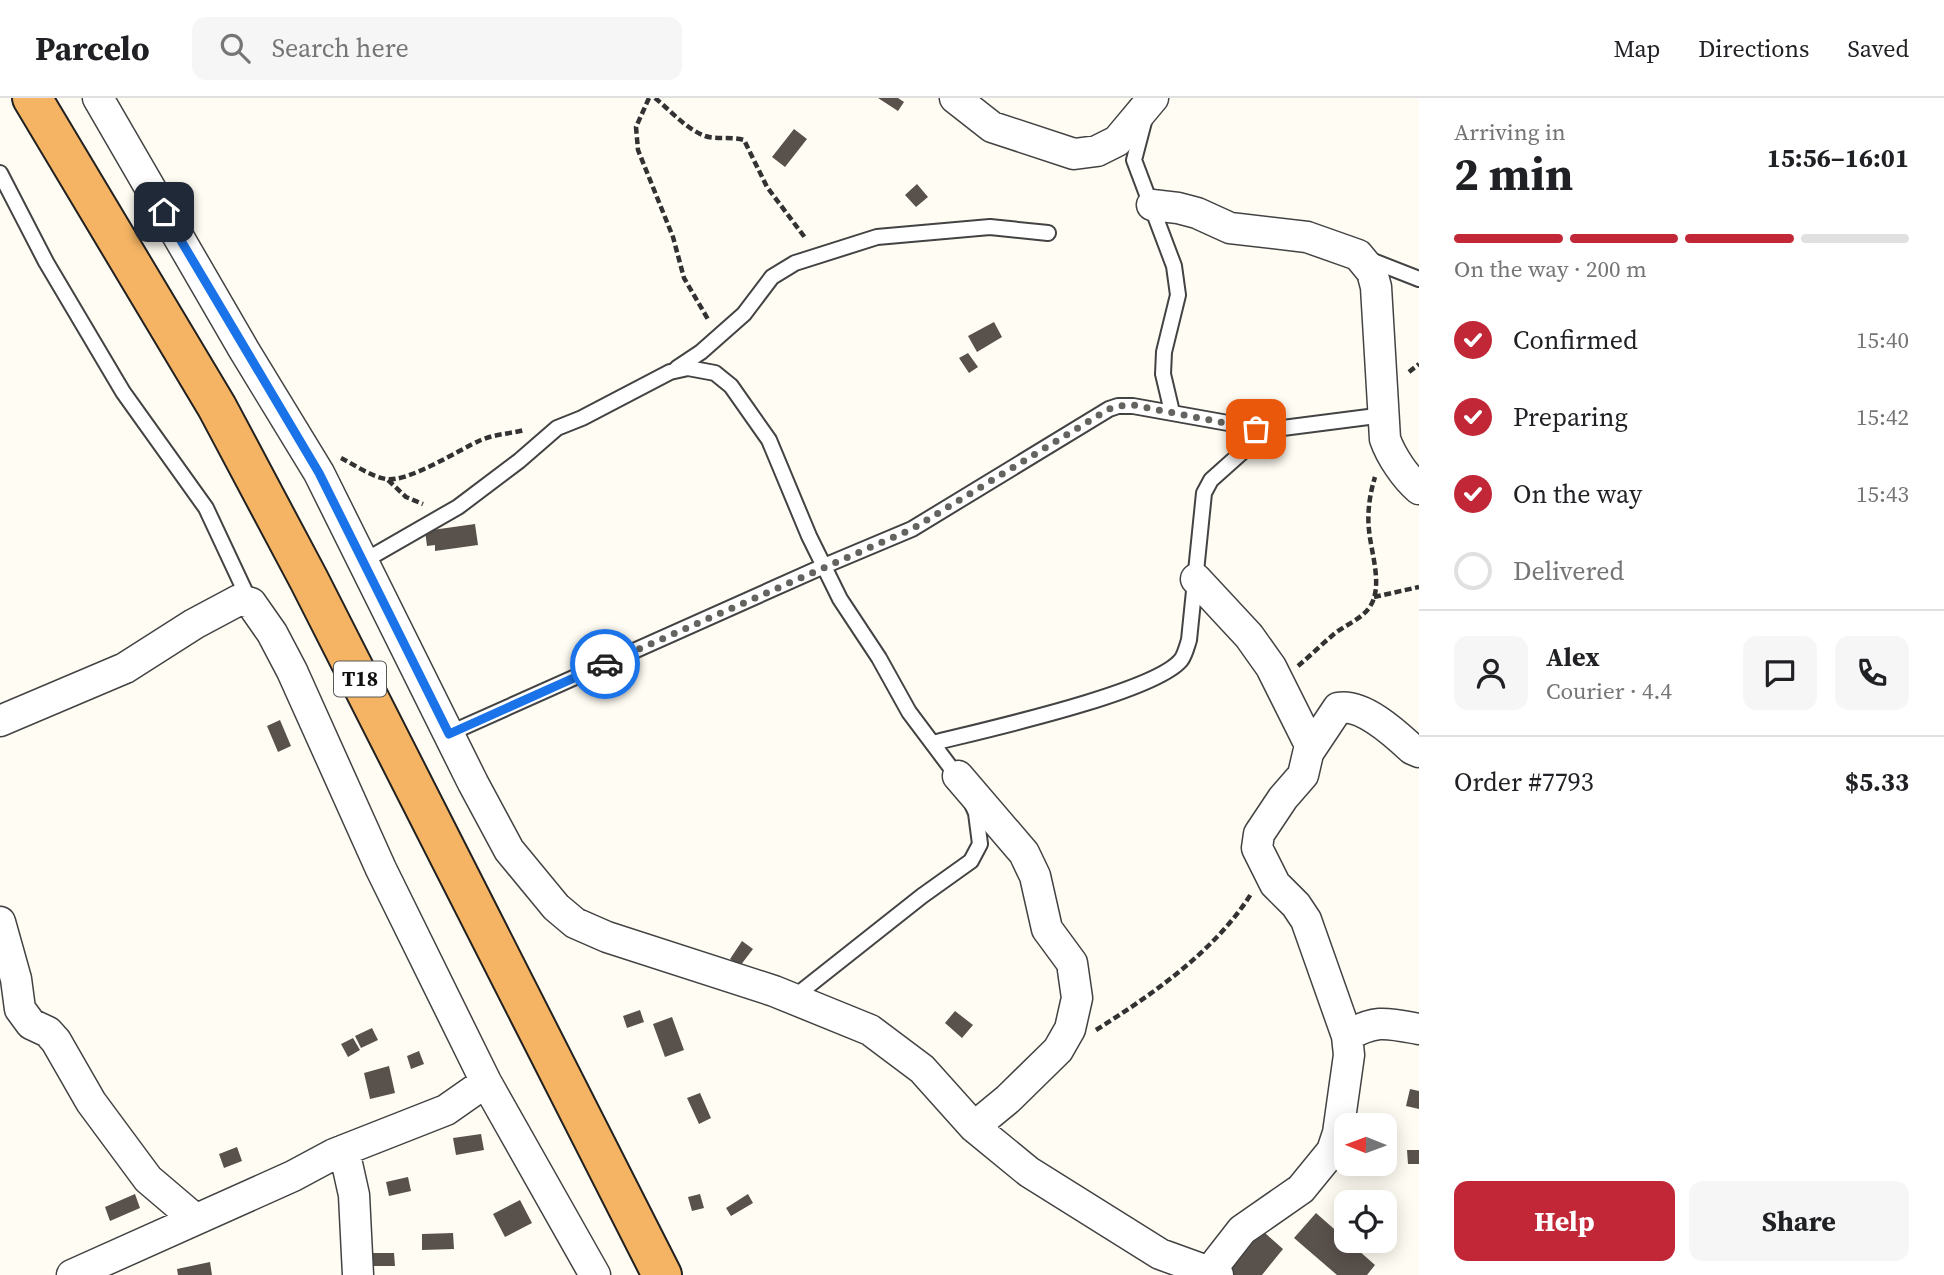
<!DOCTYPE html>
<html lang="en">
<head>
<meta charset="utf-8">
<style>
	body { margin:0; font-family:"Source Serif 4",serif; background:#f6f6f6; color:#202124; height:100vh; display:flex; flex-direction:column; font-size:26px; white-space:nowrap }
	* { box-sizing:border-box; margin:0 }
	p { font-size:23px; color:#757577 }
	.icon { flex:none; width:38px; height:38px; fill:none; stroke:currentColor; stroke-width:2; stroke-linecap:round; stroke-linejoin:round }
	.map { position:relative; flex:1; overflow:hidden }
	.panel { display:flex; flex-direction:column; background:#fff; width:525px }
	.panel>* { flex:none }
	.needle { width:46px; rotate:271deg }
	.fabs { position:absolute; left:1334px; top:1015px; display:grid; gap:14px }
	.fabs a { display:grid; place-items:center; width:63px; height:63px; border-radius:14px; background:#fff; box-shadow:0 4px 18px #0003; font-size:35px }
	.pin { position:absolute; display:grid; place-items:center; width:60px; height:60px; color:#fff; margin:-30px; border-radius:14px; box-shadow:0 4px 10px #0006 }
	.courier { position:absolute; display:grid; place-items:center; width:70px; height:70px; margin:-35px; border:5px solid #1a73e8; border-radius:50%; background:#fff; color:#222; box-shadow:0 2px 9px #0007 }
	.summary em { font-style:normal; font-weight:700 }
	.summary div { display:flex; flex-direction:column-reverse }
	.summary { display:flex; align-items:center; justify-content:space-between; height:119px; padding:0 35px }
	h1 { font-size:46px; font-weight:700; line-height:52px }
	.bar { display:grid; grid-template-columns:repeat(4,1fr); gap:10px 7px; align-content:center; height:84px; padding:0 35px }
	.bar i { height:9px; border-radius:5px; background:#e0e0e0 }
	.bar .active { background:#c12737 }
	.bar p { grid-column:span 4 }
	.line { display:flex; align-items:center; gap:18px; padding:0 35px; border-top:2px solid #e0e0e0 }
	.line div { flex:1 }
	.round { display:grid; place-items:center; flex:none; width:74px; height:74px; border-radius:14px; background:#f6f6f6 }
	ol { padding:0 35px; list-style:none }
	li { display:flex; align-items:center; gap:21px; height:77px }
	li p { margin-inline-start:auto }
	li .icon { padding:7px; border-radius:50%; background:#c12737; color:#fff; stroke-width:4 }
	li:last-child { color:#757577 }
	li i { width:38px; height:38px; border:4px solid #e0e0e0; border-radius:50% }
	.button { display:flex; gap:14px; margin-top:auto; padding:14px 35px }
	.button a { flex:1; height:80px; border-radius:14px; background:#c12737; color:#fff; font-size:28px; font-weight:700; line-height:80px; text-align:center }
	.button a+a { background:#f6f6f6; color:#202124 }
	header { display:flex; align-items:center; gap:42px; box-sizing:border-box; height:98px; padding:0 35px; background:#fff; border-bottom:2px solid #e0e0e0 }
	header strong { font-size:33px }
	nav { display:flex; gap:38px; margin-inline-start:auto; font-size:24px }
	.search { width:490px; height:63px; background:#f6f6f6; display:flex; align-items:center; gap:18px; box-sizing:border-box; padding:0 24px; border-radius:14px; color:#757577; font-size:26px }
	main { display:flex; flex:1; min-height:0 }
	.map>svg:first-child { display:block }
	.building { fill:#59514c }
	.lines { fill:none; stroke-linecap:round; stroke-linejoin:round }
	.service-casing { stroke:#434343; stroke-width:18 }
	.minor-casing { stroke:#434343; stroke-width:33 }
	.trunk-casing { stroke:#212121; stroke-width:42 }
	.path { stroke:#323232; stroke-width:4.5; stroke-dasharray:7 3.5; stroke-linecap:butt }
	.service { stroke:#fff; stroke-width:14 }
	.minor { stroke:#fff; stroke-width:30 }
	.trunk { stroke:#f5b464; stroke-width:38 }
	.done { stroke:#64635f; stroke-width:7; stroke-dasharray:0 12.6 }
	.route { stroke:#1a73e8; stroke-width:9 }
	.labels { text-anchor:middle; stroke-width:7; stroke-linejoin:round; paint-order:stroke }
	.shield { fill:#fff; stroke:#585858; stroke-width:2 }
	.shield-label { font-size:21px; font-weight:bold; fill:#101010 }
</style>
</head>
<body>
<header>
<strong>Parcelo</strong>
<div class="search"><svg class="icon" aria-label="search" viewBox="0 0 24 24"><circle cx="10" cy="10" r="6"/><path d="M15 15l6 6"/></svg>Search here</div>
<nav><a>Map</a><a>Directions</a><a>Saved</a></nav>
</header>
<main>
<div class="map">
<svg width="1419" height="1177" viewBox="0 0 1419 1177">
	<rect width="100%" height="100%" fill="#fffcf3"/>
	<path class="building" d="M 878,0 L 898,0 L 904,4 L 898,13 Z
		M 794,31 L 807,41 L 785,69 L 772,59 Z
		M 917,86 L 928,99 L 916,109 L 905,97 Z
		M 994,224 L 1002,239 L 977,254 L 968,238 Z
		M 968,255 L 978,269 L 969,275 L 959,260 Z
		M 475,426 L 478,447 L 435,453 L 435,447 L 427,448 L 425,433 Z
		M 280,622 L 291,648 L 278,654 L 267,628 Z
		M 742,843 L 753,851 L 740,868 L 730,861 Z
		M 640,912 L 644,924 L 627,930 L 623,918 Z
		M 955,913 L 973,927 L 962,940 L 945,925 Z
		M 672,919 L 684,952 L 665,959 L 653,926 Z
		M 372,930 L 378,942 L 361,950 L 355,938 Z
		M 353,940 L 360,952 L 348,959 L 341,946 Z
		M 419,953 L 424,966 L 411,971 L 407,958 Z
		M 389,968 L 395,995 L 370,1001 L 364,975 Z
		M 1410,991 L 1419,993 L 1419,1011 L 1406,1008 Z
		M 700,995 L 711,1020 L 699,1026 L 687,1000 Z
		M 481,1036 L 484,1052 L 456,1057 L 453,1040 Z
		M 237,1049 L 242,1063 L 224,1070 L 219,1056 Z
		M 1407,1052 L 1419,1052 L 1419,1066 L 1408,1066 Z
		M 408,1079 L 411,1093 L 389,1098 L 386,1084 Z
		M 135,1096 L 140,1110 L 110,1123 L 105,1109 Z
		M 700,1096 L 704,1110 L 692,1113 L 688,1099 Z
		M 748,1096 L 753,1105 L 731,1118 L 726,1110 Z
		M 520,1102 L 532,1125 L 505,1139 L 493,1116 Z
		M 1316,1115 L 1375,1167 L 1367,1177 L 1337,1177 L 1294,1140 Z
		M 1257,1128 L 1283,1151 L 1262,1177 L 1232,1177 L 1223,1170 Z
		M 453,1135 L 454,1151 L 422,1152 L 422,1136 Z
		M 368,1155 L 394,1155 L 395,1168 L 368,1168 Z
		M 210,1164 L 212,1177 L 178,1177 L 177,1171 Z"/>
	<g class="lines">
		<g class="service-casing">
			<path id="service" d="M 1145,20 L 1134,62 L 1174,168 L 1178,197 L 1164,254 L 1163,276 L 1172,314
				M 0,75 L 46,164 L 123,294 L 206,410 L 250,504
				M 1368,161 L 1419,181
				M 677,270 L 701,254 L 744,216 L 772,179 L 795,165 L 877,139 L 990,129 L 1048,135
				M 364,463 L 458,409 L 519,363 L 557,330 L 582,320 L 670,274 L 688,270 L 715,275 L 731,288 L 769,342 L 809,438 L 840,501 L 879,560 L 909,614 L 960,682
				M 448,636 L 824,468 L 912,431 L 1109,311 L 1118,308 L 1133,308 L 1267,332 L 1384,317
				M 933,645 C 980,633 1154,595 1181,562 C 1185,557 1187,548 1189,542 L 1204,395 L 1211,382 L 1267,332
				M 793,900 L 922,798 L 971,763 L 980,746 L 976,715 L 972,706"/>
		</g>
		<g class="minor-casing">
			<path id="minor" d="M 98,0 L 244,252 L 319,375 L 473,685 L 509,752 L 556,809 L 575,825 L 607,839 L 774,893 L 870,932 L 922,971 L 974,1029 L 1029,1074 L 1160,1156 L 1218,1177
				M 955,0 L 992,29 L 1074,56 L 1097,53 L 1117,43 L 1153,0
				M 1152,107 L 1178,110 L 1197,115 L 1230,130 L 1307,139 L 1358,157 L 1372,174 L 1376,189 L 1385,341 C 1391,358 1405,379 1419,391
				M 1196,481 L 1249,538 L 1271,569 L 1310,647 L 1303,677 L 1283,700 L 1259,736 L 1257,750 L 1275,786 L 1296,807 L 1306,822 L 1347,938 L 1349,957 L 1338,1035 L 1332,1053 L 1301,1091 L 1242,1132 L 1210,1173
				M 0,623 L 125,570 L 194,526 L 239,502 L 251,505 L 272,535 L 292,573 L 381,771 L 486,984 L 595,1177
				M 1310,652 L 1338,610 C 1362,605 1395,635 1412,651 L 1419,654
				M 958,678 L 1024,755 L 1035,778 L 1047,831 L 1072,865 L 1077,900 L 1070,931 L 1058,952 L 1008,1001 L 974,1029
				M 0,824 L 16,881 L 20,911 L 31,926 L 48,934 L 56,943 L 91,1004 L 148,1081 L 195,1121
				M 1347,938 C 1376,921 1387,925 1419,931
				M 344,1052 L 354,1097 L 358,1177
				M 72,1177 L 293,1078 L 334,1056 L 446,1012 L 486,984"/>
		</g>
		<g class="trunk-casing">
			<path id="trunk" d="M 32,0 L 217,309 L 309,482 L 662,1177"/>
		</g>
		<path class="path" d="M 649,0 L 636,29 L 638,52 L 673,139 L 684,180 L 709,223
			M 655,0 C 670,12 686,31 705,38 C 717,42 731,38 744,42 L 767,89 L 806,141
			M 1409,274 L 1419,266
			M 341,360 C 355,367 370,378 386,381 C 408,385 460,351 481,342 C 495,336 509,336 524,332
			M 388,382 L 406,399 L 423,406
			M 1374,499 L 1419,489
			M 1298,568 C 1310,558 1322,546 1334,536 C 1345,527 1360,522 1369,510 C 1384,490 1371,455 1369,432 C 1367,414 1370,395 1375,379
			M 1096,932 C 1153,896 1215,853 1251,796"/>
		<use href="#service" class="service"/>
		<use href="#minor" class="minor"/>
		<use href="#trunk" class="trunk"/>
	</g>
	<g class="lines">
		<path class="done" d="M 605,566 L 912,431 L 1109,311 L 1118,308 L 1133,307 L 1256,331"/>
		<path class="route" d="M 164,114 L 319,375 L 449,636 L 605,566"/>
	</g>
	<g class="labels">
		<rect class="shield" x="334" y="563.5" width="52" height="35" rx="5"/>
		<g class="shield-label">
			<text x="360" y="588">T18</text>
		</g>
	</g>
</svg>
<div class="fabs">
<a><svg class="needle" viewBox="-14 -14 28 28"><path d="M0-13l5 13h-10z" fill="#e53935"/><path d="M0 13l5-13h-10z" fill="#757577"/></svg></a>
<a><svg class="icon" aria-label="locate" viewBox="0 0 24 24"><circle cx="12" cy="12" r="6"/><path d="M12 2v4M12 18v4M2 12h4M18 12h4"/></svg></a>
</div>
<div class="pin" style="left:1256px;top:331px;background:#ea580c"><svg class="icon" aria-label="bag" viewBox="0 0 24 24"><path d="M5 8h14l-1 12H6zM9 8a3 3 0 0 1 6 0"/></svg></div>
<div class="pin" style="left:164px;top:114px;background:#1f2937"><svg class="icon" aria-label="home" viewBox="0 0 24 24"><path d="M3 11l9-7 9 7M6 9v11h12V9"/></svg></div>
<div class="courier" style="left:605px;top:566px"><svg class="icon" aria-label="car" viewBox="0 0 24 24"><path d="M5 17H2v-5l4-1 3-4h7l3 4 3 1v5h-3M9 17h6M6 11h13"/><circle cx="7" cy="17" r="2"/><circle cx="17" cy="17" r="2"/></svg></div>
</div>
<section class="panel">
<div class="summary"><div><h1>2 min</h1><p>Arriving in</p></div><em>15:56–16:01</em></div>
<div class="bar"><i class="active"></i><i class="active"></i><i class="active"></i><i></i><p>On the way · 200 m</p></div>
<ol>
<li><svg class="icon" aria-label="check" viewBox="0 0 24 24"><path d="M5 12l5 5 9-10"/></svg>Confirmed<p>15:40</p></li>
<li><svg class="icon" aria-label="check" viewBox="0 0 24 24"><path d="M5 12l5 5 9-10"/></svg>Preparing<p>15:42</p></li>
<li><svg class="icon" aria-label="check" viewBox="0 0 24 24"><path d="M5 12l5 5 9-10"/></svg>On the way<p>15:43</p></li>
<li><i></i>Delivered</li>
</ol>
<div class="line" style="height:126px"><a class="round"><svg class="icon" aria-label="person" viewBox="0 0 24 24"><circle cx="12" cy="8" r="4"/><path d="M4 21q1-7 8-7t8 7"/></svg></a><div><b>Alex</b><p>Courier · 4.4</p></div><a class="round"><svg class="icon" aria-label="chat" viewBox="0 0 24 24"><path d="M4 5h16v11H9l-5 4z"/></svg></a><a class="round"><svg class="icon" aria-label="phone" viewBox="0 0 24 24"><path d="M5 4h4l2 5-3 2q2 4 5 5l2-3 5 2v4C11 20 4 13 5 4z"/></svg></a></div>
<div class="line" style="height:91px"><div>Order #7793</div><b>$5.33</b></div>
<div class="button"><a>Help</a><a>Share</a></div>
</section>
</main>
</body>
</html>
